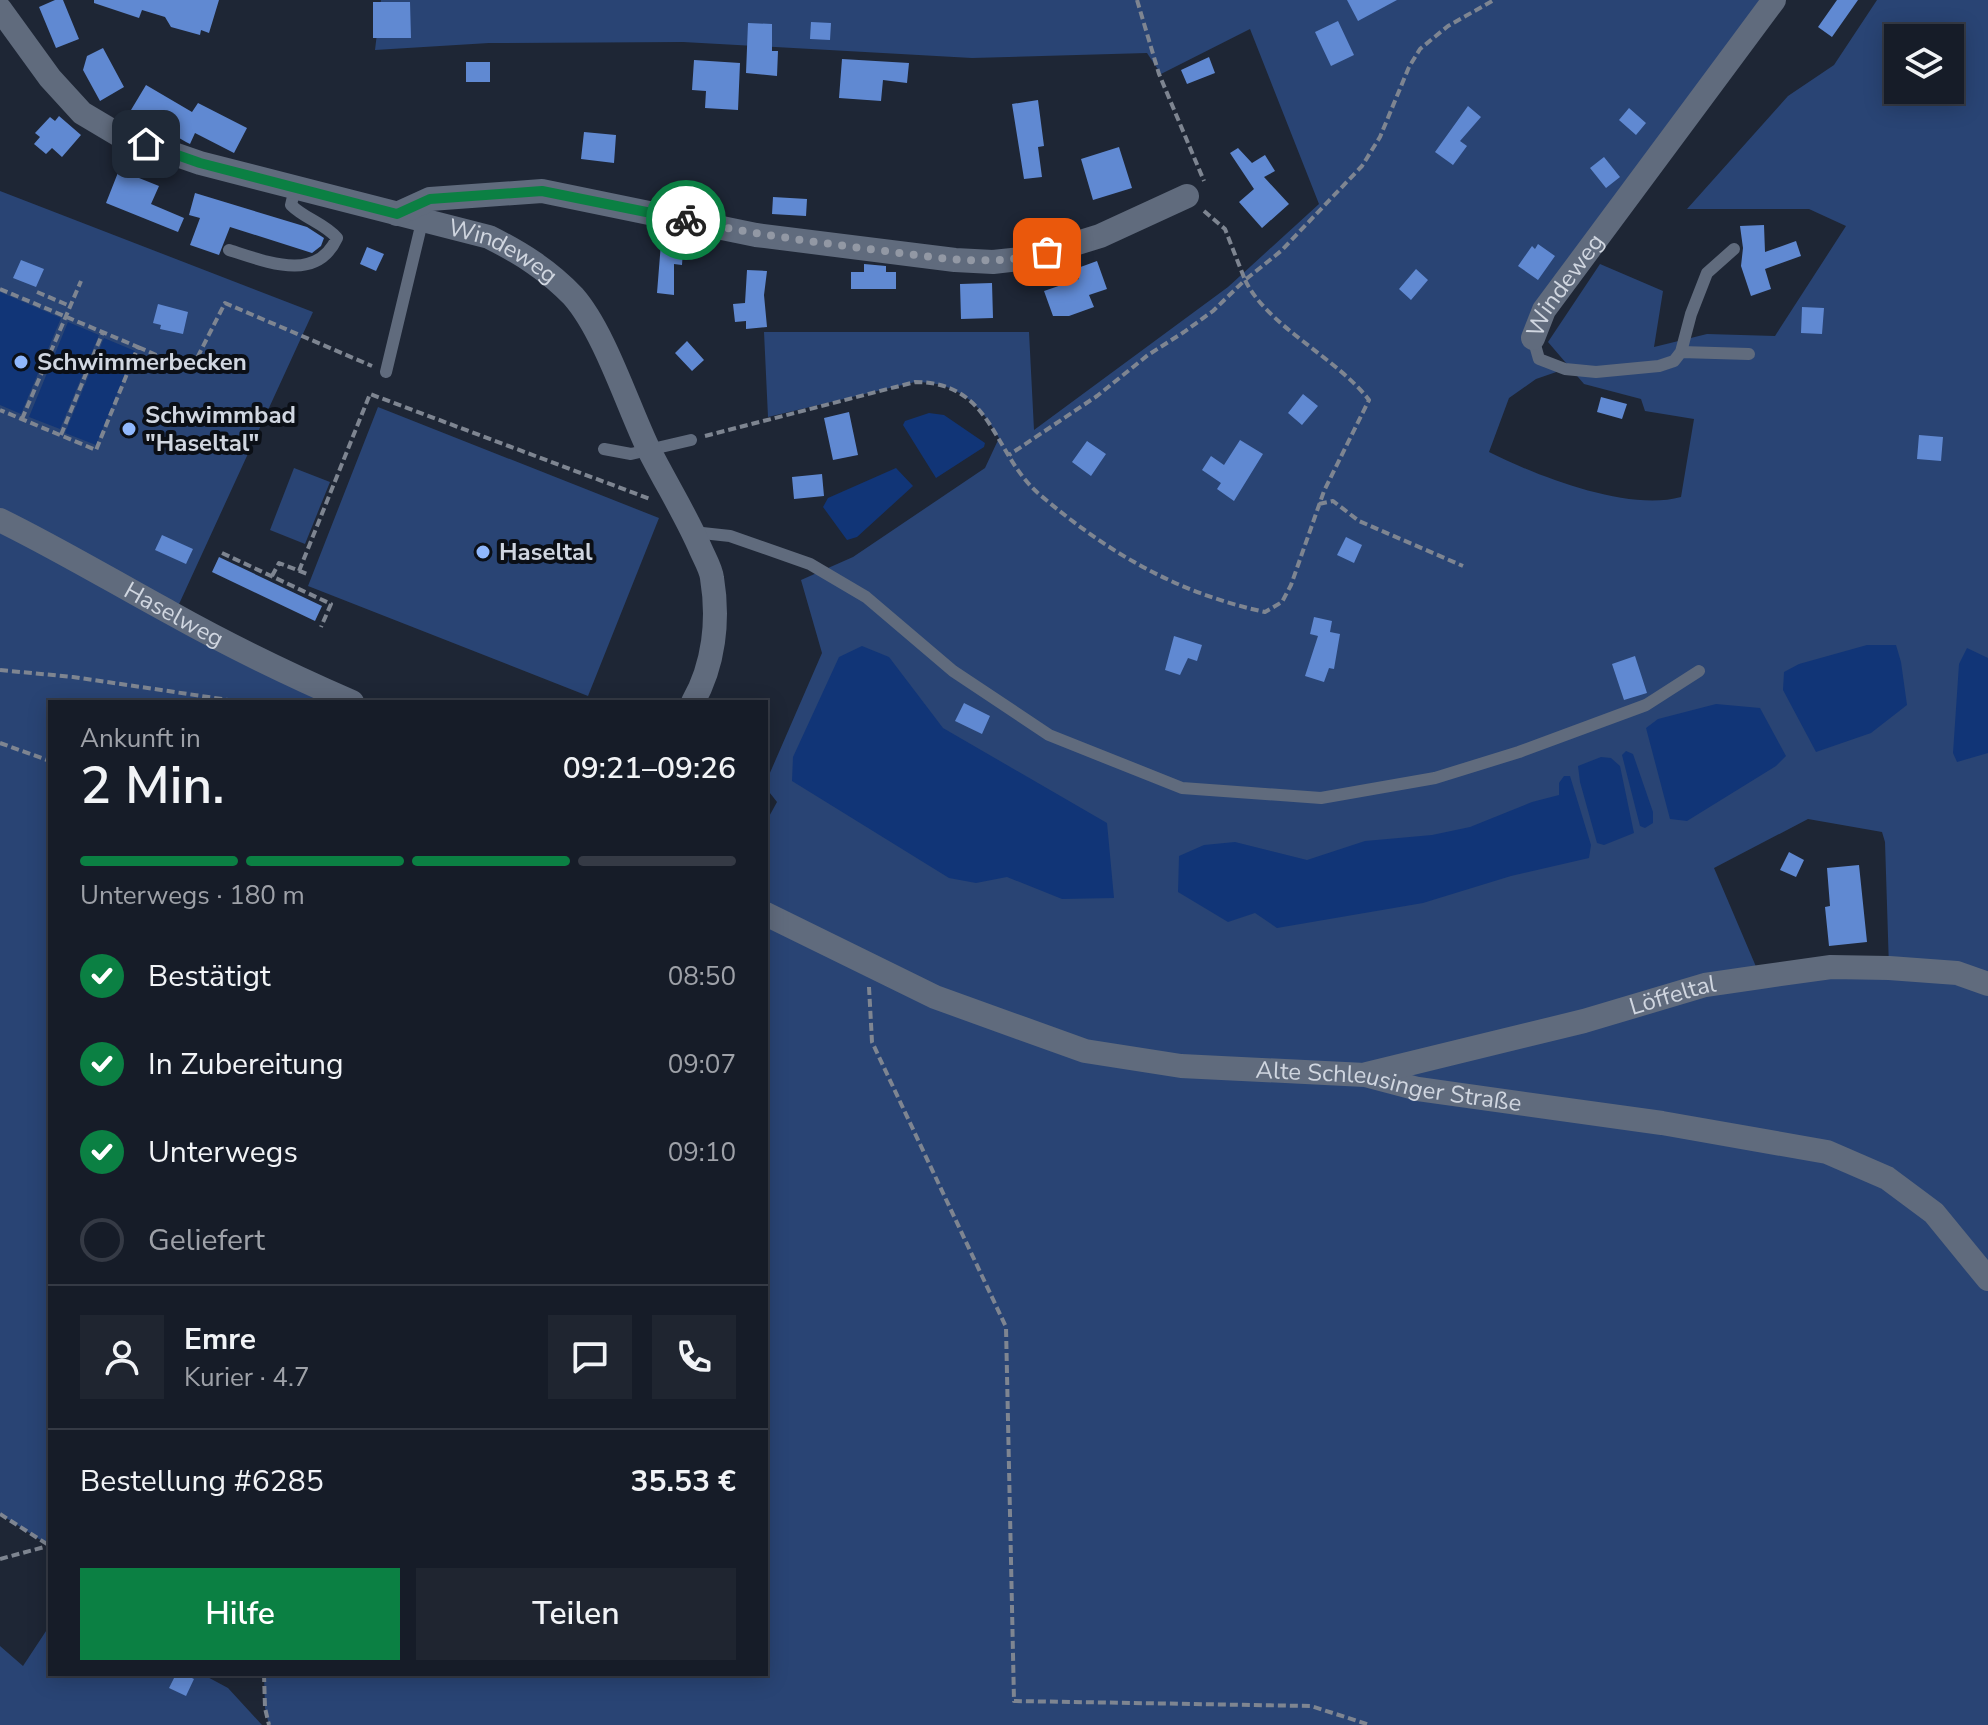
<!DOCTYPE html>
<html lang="de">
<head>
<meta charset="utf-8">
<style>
	body { margin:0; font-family:"Nunito Sans",sans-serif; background:#1f2530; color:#f1f3f6; height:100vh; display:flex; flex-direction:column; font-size:30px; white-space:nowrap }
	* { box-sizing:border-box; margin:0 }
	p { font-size:26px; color:#9ea1a8 }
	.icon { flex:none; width:44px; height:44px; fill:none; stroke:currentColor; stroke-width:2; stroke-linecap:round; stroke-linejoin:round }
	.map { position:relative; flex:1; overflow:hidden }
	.sheet { position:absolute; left:48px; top:700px; width:720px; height:976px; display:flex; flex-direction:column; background:#161c28; border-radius:0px; box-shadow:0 4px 20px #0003,0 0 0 2px #353a45 }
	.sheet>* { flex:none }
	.buttons { position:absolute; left:1884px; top:24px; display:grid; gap:16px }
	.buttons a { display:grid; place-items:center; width:80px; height:80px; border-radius:0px; background:#161c28; box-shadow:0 4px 20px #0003,0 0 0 2px #353a45; font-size:40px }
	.pin { position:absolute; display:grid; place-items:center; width:68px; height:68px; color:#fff; margin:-34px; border-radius:16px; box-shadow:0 4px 12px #0006 }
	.courier { position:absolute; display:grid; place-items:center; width:80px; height:80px; margin:-40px; border:6px solid #0b8043; border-radius:50%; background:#fff; color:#222; box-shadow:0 2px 10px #0007 }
	.overview em { font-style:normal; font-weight:600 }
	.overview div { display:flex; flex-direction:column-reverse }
	.overview { display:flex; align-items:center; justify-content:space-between; height:136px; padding:0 32px }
	h1 { font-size:52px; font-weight:600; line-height:60px }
	.bar { display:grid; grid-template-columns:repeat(4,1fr); gap:12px 8px; align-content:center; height:96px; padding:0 32px }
	.bar i { height:10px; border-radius:6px; background:#353a45 }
	.bar .on { background:#0b8043 }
	.bar p { grid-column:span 4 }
	.line { display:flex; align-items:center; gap:20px; padding:0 32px; border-top:2px solid #353a45 }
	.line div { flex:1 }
	.round { display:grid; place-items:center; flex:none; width:84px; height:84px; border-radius:0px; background:#1f2530 }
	ol { padding:0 32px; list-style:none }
	li { display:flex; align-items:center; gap:24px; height:88px }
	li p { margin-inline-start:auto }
	li .icon { padding:8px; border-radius:50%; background:#0b8043; color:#fff; stroke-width:4 }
	li:last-child { color:#9ea1a8 }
	li i { width:44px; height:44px; border:4px solid #353a45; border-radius:50% }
	.action { display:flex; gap:16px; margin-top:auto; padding:16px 32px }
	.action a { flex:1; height:92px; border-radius:0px; background:#0b8043; color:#fff; font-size:32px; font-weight:600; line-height:92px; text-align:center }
	.action a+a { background:#1f2530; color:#f1f3f6 }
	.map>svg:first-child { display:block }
	.green { fill:#294474; fill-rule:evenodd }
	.water { fill:#113577 }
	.building { fill:#6089d2 }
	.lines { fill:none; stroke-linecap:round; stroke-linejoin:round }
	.path { stroke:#7e8591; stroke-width:4; stroke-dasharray:8 4; stroke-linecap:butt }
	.service { stroke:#606b7d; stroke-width:12 }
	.minor { stroke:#606b7d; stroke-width:24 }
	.done { stroke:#9298a4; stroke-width:8; stroke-dasharray:0 14.4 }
	.route { stroke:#0b8043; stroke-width:10 }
	.poi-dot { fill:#90b8fd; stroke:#0b0f16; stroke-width:3 }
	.labels { text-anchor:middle; stroke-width:8; stroke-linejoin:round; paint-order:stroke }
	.street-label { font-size:24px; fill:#d0d6e0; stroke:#0b0f16 }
	.poi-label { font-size:24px; font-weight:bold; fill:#d0d6e0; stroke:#0b0f16; text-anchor:start }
</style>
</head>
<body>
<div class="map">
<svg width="1988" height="1725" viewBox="0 0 1988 1725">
	<rect width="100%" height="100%" fill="#1e2635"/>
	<path class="green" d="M 381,0 L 1774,0 L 1544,310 L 1539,359 L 1565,369 L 1536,379 L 1509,398 L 1489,452 C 1537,476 1628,512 1681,497 L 1694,419 L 1645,411 L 1641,399 L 1584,384 L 1548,342 L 1600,264 L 1663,291 L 1654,347 L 1707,334 L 1775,336 L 1846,226 L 1809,209 L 1687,209 L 1788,96 L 1834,65 L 1877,0 L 1988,0 L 1988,1725 L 269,1725 L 265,1708 L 264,1674 L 766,1674 L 766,822 L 777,802 L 766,788 L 766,782 L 822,653 L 801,580 L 853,557 L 985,468 L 999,438 C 979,402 957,382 915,382 L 768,417 L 764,332 L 1029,332 L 1034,430 L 1228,287 L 1319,204 L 1250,29 L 1161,74 L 1147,53 L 972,58 L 683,42 L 489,43 L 375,50 ZM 1898,38 L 1950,38 L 1950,90 L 1898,90 ZM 1808,819 L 1882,832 L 1885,842 L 1889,968 L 1760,976 L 1714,868 Z
		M 0,191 L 313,312 L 174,615 L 0,520 Z
		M 378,407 L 659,518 L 588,696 L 308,586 Z
		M 294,468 L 330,482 L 305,544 L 270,530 Z
		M 0,528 L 339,702 L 50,702 L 50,1546 L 0,1514 Z
		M 50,1625 L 50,1674 L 202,1674 L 228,1688 L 262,1725 L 0,1725 L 0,1646 L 23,1666 Z"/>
	<path class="water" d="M 0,292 L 61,318 L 21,414 L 0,405 Z
		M 68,322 L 99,335 L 60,429 L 29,417 Z
		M 104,338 L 135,351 L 96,445 L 65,433 Z
		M 929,413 L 944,415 L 985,443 L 984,447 L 936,478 L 903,425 L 905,421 Z
		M 896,468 L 913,486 L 857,537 L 847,540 L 823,507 L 828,498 Z
		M 1867,645 L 1896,645 L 1901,662 L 1907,705 L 1871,733 L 1816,752 L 1783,690 L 1784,672 L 1799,664 Z
		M 862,646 L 889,657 L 943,728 L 1107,823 L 1114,898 L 1062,899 L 1007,877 L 976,883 L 949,878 L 792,781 L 793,757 L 839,657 Z
		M 1967,648 L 1988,658 L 1988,753 L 1957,762 L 1953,753 L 1959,664 Z
		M 1716,704 L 1760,708 L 1786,756 L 1776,766 L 1687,821 L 1670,819 L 1646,728 L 1658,719 Z
		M 1626,751 L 1633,754 L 1653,812 L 1653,823 L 1645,828 L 1640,826 L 1622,755 Z
		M 1601,757 L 1611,758 L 1620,766 L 1634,833 L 1604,845 L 1597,843 L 1580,782 L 1578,766 Z
		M 1564,776 L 1570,776 L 1591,845 L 1589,858 L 1511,876 L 1423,903 L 1277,928 L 1255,913 L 1228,922 L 1178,892 L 1179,856 L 1204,845 L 1235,842 L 1307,860 L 1365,841 L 1432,835 L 1470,827 L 1532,802 L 1559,795 L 1559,783 Z"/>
	<path class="building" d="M 55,0 L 63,0 L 79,39 L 56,48 L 39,7 Z
		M 94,0 L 219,0 L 209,33 L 201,30 L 200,35 L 171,27 L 165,17 L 142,10 L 139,18 L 94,3 Z
		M 1347,0 L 1397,0 L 1358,21 Z
		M 1837,0 L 1858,0 L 1832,37 L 1818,27 Z
		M 373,2 L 410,2 L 411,38 L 373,38 Z
		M 1338,21 L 1354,55 L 1331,66 L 1315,32 Z
		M 811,22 L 831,23 L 830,40 L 810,39 Z
		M 748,23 L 772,24 L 772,51 L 778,51 L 777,76 L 746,73 Z
		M 103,48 L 124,87 L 100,101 L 83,70 L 87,56 Z
		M 1209,57 L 1215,73 L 1187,84 L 1181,70 Z
		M 842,59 L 909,63 L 907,83 L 883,80 L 881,101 L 839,98 Z
		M 694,60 L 740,63 L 738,110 L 705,108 L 706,91 L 692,90 Z
		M 466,62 L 490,62 L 490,82 L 466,82 Z
		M 146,85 L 192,112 L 198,103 L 247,128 L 234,153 L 195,133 L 190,144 L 186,142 L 131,110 Z
		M 1038,100 L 1044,146 L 1038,147 L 1042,177 L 1024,179 L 1012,104 Z
		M 1468,106 L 1481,117 L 1460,141 L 1467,146 L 1453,165 L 1435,152 Z
		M 1629,108 L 1646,123 L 1636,135 L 1619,120 Z
		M 59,116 L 81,135 L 62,157 L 52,148 L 46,154 L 34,144 L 40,137 L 35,133 L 50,117 L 55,121 Z
		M 584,132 L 616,135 L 614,163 L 581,159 Z
		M 1119,147 L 1132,188 L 1093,200 L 1081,159 Z
		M 1238,148 L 1252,163 L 1265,155 L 1275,171 L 1264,177 L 1289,204 L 1262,228 L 1239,202 L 1254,189 L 1230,153 Z
		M 1604,157 L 1620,177 L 1606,188 L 1590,168 Z
		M 119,170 L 159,186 L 151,204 L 184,218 L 178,232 L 106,203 Z
		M 195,193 L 307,227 L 324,238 L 321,246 L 312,253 L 230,227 L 219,255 L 190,245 L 200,218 L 189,215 Z
		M 773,197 L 807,199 L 806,216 L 772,214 Z
		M 1764,225 L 1765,252 L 1796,241 L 1801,256 L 1765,269 L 1771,289 L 1751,296 L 1741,266 L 1743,248 L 1740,226 Z
		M 667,233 L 684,236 L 682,265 L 674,264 L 674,295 L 657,293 L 661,243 L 666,244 Z
		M 1538,244 L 1555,256 L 1538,280 L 1518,266 L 1532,246 L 1535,249 Z
		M 367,247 L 384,254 L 376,271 L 360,264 Z
		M 21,260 L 44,269 L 36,287 L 13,278 Z
		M 1097,261 L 1107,289 L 1089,295 L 1094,307 L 1069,316 L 1053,316 L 1044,291 L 1079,279 L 1075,269 Z
		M 864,264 L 886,266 L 886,272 L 896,272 L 896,289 L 851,289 L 851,272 L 864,272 Z
		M 1416,269 L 1428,280 L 1411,300 L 1399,289 Z
		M 747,270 L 767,271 L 764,295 L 767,327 L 746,329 L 746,321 L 735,322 L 733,304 L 745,303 Z
		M 992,283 L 993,318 L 961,319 L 960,284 Z
		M 158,304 L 188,312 L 183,334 L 160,329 L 161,325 L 153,323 Z
		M 1802,307 L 1824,308 L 1822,334 L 1801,333 Z
		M 687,341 L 704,360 L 692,371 L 675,353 Z
		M 1303,394 L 1318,406 L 1302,425 L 1288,413 Z
		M 1601,397 L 1627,404 L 1622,419 L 1597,412 Z
		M 849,412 L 858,455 L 833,460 L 824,418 Z
		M 1919,435 L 1943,437 L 1941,461 L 1917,459 Z
		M 1240,440 L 1263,454 L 1234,501 L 1217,489 L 1221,483 L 1202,470 L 1211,456 L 1224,465 Z
		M 1087,441 L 1106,454 L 1091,476 L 1072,462 Z
		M 822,474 L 824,496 L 794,499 L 792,477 Z
		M 162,535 L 193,549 L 186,564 L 155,550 Z
		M 1346,537 L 1362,545 L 1354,563 L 1337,555 Z
		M 219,557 L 322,606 L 315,621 L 212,572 Z
		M 1314,617 L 1332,621 L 1330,632 L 1340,634 L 1334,669 L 1329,668 L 1324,682 L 1305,676 L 1318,636 L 1310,634 Z
		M 1174,636 L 1202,645 L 1197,661 L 1188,658 L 1180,675 L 1165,670 Z
		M 1635,656 L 1647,693 L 1624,700 L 1612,664 Z
		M 964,703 L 990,716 L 982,734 L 955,721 Z
		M 1789,852 L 1804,860 L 1796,877 L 1780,870 Z
		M 1859,865 L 1867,942 L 1829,946 L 1825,907 L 1830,906 L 1827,868 Z
		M 176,1674 L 184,1674 L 194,1679 L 186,1696 L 169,1688 Z"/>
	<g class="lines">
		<path class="path" d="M 1137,0 L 1159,74 L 1204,181
			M 1204,211 L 1225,229 L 1245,280 L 1281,251 L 1362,166 L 1380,137 L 1409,67 L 1420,49 L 1448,26 L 1494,0
			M 0,289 L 138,347 L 96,450 L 0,410
			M 37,292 L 70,306
			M 138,347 L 191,370 L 225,303 L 372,366
			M 22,419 L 81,281
			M 61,435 L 103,332
			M 705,436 L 915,382 C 993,382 992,453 1039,494 C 1108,553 1177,593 1265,612 L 1282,602 L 1291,585 L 1324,491 L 1369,400 C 1336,357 1268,327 1245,280 L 1213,311 L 1184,332 L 1148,355 L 1097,396 L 1009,455
			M 1319,504 L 1333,501 L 1359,521 L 1463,566
			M 222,553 L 331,604 L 321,627
			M 299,571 L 370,394 L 650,499
			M 272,576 L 279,563 L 310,575
			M 0,670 L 73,677 L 242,702
			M 0,743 L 50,761
			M 869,987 L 872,1042 L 1006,1327 L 1014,1701 L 1311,1706 L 1370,1725
			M 0,1514 L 50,1546
			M 0,1559 L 48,1546
			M 264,1674 L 265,1708 L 269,1725"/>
		<path class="service" d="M 229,250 C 265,261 316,284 337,238 C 324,223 305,219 291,205 L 295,188
			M 1533,338 L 1539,359 L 1565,369 L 1596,372 L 1659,366 L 1674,361 L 1681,352 L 1691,314 L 1707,273 L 1734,249
			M 1681,352 L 1749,354
			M 386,372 L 422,222
			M 604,449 L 631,454 L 691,440
			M 693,532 L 730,536 L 810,564 L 866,597 L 953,671 L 1049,735 L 1182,788 L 1321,798 L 1435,778 L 1519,752 L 1646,705 L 1699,671"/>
		<g class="minor">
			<path id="s1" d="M 0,9 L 50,78 L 82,113 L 119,135 L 200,163 L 489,237 C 521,253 548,270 573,296 C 604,331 627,404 648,448 C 665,482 686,515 701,550 C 705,559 711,569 712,578 C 719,620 714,665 693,702"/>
			<path d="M 397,214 L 430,199 L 542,191 L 756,235 L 955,260 L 993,262 L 1029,258 L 1100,236 L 1187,196"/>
			<path id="s2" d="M 1533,338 L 1544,310 L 1774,0"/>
			<path id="s3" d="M 0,520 C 59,549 114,582 171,613 C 230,646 290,675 352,702"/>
			<path id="s4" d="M 766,914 L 935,997 L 1085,1051 L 1181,1066 L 1365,1075 L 1418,1089 L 1662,1123 L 1827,1152 L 1887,1178 L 1934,1213 L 1988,1279"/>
			<path id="s5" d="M 1367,1074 L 1584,1021 L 1705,985 L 1760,977 L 1831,967 L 1889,968 L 1957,973 L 1988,984"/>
		</g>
	</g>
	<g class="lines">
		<path class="done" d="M 686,220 C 747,233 807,241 869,249 C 928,256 989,269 1047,252"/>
		<path class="route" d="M 146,144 L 200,163 L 397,214 L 430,199 L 542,191 L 686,220"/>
	</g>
	<g class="poi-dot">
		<circle cx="21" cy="362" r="8"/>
		<circle cx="129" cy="429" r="8"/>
		<circle cx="483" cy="552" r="8"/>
	</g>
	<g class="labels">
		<g class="street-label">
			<text dy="8" stroke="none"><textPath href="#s1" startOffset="578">Windeweg</textPath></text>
			<text dy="8" stroke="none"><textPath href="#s2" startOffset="62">Windeweg</textPath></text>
			<text dy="8" stroke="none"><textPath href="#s3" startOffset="198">Haselweg</textPath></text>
			<text dy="8" stroke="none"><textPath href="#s5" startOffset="316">Löffeltal</textPath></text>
			<text dy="8" stroke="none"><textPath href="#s4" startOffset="654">Alte Schleusinger Straße</textPath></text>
		</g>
		<g class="poi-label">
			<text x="37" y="370">Schwimmerbecken</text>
			<text x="145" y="423">Schwimmbad<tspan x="145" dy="28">"Haseltal"</tspan></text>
			<text x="499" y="560">Haseltal</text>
		</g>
	</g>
</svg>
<div class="buttons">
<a><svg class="icon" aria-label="layers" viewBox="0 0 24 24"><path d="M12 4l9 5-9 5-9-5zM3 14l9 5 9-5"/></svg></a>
</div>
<div class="pin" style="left:1047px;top:252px;background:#ea580c"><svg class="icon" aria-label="bag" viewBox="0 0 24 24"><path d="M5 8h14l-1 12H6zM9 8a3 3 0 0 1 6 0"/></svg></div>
<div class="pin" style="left:146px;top:144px;background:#1f2937"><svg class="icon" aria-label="home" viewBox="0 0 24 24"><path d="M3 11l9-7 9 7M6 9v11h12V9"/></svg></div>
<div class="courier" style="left:686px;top:220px"><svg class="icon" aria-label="bike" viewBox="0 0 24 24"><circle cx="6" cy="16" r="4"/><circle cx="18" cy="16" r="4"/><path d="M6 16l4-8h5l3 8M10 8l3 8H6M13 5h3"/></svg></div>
<section class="sheet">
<div class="overview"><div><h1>2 Min.</h1><p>Ankunft in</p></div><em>09:21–09:26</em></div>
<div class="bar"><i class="on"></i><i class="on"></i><i class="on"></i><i></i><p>Unterwegs · 180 m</p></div>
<ol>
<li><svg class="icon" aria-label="check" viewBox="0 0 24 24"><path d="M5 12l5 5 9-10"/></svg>Bestätigt<p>08:50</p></li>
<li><svg class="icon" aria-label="check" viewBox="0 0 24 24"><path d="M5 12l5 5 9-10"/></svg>In Zubereitung<p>09:07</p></li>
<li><svg class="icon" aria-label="check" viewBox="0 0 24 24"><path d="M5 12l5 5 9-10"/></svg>Unterwegs<p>09:10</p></li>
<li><i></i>Geliefert</li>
</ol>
<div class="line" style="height:144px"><a class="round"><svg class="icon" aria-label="person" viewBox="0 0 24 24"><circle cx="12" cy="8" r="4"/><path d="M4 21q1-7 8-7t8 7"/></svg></a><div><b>Emre</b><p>Kurier · 4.7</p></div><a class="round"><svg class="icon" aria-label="chat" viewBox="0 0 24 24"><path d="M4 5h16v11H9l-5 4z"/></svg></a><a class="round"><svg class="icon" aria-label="phone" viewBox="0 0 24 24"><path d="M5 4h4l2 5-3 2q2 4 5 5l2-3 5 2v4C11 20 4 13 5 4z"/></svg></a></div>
<div class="line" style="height:104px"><div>Bestellung #6285</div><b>35.53 €</b></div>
<div class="action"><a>Hilfe</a><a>Teilen</a></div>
</section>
</div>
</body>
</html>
